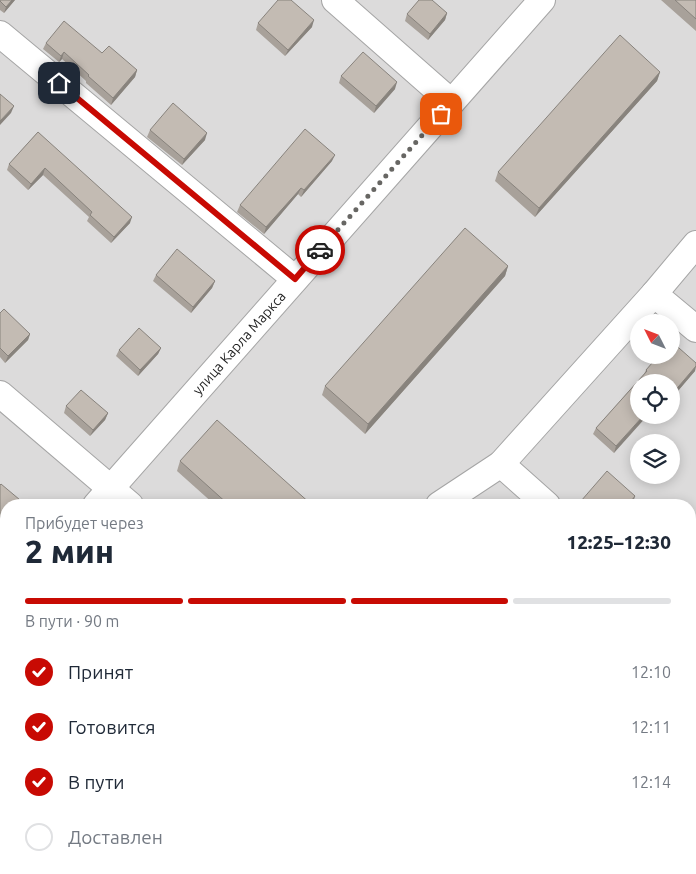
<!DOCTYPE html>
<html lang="ru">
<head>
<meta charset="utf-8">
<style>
	body { margin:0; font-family:Ubuntu,sans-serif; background:#f2f2f3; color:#1f2937; height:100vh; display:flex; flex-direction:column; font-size:19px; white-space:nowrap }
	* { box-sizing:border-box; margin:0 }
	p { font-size:16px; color:#747a83 }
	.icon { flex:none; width:28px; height:28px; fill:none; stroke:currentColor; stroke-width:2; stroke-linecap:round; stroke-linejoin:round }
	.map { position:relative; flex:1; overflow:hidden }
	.sheet { position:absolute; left:0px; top:499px; width:696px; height:376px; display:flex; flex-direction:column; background:#fff; border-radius:20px 20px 0 0; box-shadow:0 2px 12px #0003 }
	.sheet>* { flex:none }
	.needle { width:32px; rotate:312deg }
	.controls { position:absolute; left:630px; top:314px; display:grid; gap:10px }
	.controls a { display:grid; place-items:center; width:50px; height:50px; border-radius:50%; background:#fff; box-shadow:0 2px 12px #0003; font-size:25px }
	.pin { position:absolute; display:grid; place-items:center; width:42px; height:42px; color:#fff; margin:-21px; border-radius:10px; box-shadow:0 2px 8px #0006 }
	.courier { position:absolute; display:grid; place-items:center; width:50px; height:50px; margin:-25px; border:4px solid #c80a03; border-radius:50%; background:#fff; color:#222; box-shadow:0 1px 6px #0007 }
	.summary em { font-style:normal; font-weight:800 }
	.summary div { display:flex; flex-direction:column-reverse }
	.summary { display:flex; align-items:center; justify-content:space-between; height:85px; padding:0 25px }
	h1 { font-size:32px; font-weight:800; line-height:38px }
	.bar { display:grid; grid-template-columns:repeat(4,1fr); gap:8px 5px; align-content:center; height:60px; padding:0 25px }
	.bar i { height:6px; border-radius:4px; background:#e0e1e3 }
	.bar .selected { background:#c80a03 }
	.bar p { grid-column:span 4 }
	ol { padding:0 25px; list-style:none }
	li { display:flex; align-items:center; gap:15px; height:55px }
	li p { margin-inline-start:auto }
	li .icon { padding:5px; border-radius:50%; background:#c80a03; color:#fff; stroke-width:4 }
	li:last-child { color:#747a83 }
	li i { width:28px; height:28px; border:2px solid #e0e1e3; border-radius:50% }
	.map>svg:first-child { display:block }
	.residential { fill:#dcdbdb; fill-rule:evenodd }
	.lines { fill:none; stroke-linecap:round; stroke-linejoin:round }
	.minor-casing { stroke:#a5a5a5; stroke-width:28 }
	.minor { stroke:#fff; stroke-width:26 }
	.wall { fill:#a8a19a }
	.shaded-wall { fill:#88837d }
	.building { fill:#c3bbb3; stroke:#88837d }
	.done { stroke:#676663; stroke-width:5; stroke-dasharray:0 9 }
	.route { stroke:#c80a03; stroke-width:6 }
	.labels { text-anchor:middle; stroke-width:4; stroke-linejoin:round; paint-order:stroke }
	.street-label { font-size:14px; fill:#1e1e1e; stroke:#fff }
</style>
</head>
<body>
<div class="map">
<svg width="696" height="874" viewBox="0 0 696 874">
	<rect width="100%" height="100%" fill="#efebe4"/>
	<path class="residential" d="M 0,0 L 696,0 L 696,874 L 0,874 ZM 639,322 L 671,322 L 671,355 L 639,355 ZM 639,382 L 671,382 L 671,415 L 639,415 ZM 639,442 L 671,442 L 671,475 L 639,475 ZM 6,505 L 690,505 L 690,869 L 6,869 Z"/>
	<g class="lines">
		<g class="minor-casing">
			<g id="minor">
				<path d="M 335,0 L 451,102"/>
				<path d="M 0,34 L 295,279"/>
				<path d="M 654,294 L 696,329"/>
				<path d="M 0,394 L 130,505"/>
				<path d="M 501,464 L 547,505"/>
				<path id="s1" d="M 96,505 L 542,0"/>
				<path d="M 439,505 L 501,464 L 654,294 L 696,244"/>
				<path d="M 0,613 L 6,606"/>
				<path d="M 690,631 L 696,636"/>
				<path d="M 542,869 L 548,874"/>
				<path d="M 129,874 L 133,869"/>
			</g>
		</g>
		<use href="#minor" class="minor"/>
	</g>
	<path class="wall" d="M 0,0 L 15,0 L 4,13 L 0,10 Z
		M 661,0 L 696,0 L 696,31 Z
		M 447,13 L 445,20 L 428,40 L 405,21 L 407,14 Z
		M 258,23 L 312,27 L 285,56 L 256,30 Z
		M 46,43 L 102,53 L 137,70 L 135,77 L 111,105 L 86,83 L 86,81 L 62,59 L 59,62 L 43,49 Z
		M 660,72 L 657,81 L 535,217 L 495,181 L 498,172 Z
		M 341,76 L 395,89 L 374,113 L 339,83 Z
		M 150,130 L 205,140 L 182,165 L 147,137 Z
		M 38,132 L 130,223 L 111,243 L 87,221 L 89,217 L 43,175 L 28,190 L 7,170 L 9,164 Z
		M 332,161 L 301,197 L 298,194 L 264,234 L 237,212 L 240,205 Z
		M 508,266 L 505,276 L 365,434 L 322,395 L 325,386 Z
		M 156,275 L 215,281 L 212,288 L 191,313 L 153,281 Z
		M 0,313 L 30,334 L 28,340 L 5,363 L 0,357 Z
		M 161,348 L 158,354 L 138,376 L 116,356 L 119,350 Z
		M 696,363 L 695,371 L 671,399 L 671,382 L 639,415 L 614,453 L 593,434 L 596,428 L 644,374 L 646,370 Z
		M 66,406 L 108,413 L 105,420 L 90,436 L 64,413 Z
		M 180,461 L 312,505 L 215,505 L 177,471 Z
		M 0,485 L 6,505 L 6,532 L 1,539 L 0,538 Z
		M 581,501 L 633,503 L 631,505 L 579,505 Z
		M 690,569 L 696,574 L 696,618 L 690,613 Z
		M 0,696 L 6,701 L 6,781 L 0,776 Z
		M 696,712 L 696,760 L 695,762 L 690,758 L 690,714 Z
		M 369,869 L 431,869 L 437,874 L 375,874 Z"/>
	<path class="shaded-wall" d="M 12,0 L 15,0 L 4,13 L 6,7 Z
		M 447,13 L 445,20 L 428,40 L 430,34 Z
		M 314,20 L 312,27 L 285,56 L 288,50 Z
		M 64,52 L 62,59 L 59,62 L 61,56 Z
		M 137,70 L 135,77 L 111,105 L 113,98 Z
		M 660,72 L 657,81 L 535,217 L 539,208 Z
		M 397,82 L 395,89 L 374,113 L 376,106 Z
		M 14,106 L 11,113 L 0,125 L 0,121 Z
		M 207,133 L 205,140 L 182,165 L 184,159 Z
		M 335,155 L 332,161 L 301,197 L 304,190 Z
		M 45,168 L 43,175 L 28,190 L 31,184 Z
		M 301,188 L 298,194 L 264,234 L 266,227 Z
		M 132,217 L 130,223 L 111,243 L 114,237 Z
		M 508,266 L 505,276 L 365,434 L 368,424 Z
		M 215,281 L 212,288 L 191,313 L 193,307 Z
		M 30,334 L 28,340 L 5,363 L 8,356 Z
		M 161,348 L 158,354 L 138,376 L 140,370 Z
		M 696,366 L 695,371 L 671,399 L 673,393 Z
		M 108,413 L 105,420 L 90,436 L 93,430 Z
		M 644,415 L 648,415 L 614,453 L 616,446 Z
		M 635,496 L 633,503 L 631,505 L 628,505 Z
		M 6,529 L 6,532 L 1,539 L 3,532 Z
		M 250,869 L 253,869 L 248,874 L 245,874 Z"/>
	<path class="building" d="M 0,0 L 12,0 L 6,7 L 0,1 Z
		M 278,0 L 291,0 L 314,20 L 288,50 L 258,23 Z
		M 419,0 L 432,0 L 447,13 L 430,34 L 407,14 Z
		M 675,0 L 696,0 L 696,19 Z
		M 64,21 L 102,53 L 109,46 L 137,70 L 113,98 L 88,76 L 89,75 L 64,52 L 61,56 L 46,43 Z
		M 620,35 L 660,72 L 539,208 L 498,172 Z
		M 363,52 L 397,82 L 376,106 L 341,76 Z
		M 0,94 L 14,106 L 0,121 Z
		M 173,103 L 207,133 L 184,159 L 150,130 Z
		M 305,129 L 335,155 L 304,190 L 301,188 L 266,227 L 240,205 Z
		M 38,132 L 132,217 L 114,237 L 90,215 L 92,212 L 45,168 L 31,184 L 9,164 Z
		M 465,228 L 508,266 L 368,424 L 325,386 Z
		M 177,249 L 215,281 L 193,307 L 156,275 Z
		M 4,309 L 30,334 L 8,356 L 0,348 L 0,313 Z
		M 139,328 L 161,348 L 140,370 L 119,350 Z
		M 671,341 L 696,363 L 696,366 L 673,393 L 671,392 L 671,382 L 639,382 L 639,415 L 644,415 L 616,446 L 596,428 L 647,371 L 646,370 L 659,355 L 671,355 Z
		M 81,390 L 108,413 L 93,430 L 66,406 Z
		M 217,420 L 312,505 L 229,505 L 180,461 Z
		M 607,471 L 635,496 L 628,505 L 586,505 L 581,501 Z
		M 1,484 L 26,505 L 6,505 L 6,529 L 3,532 L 0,530 L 0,485 Z
		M 690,569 L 696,574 L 696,609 L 690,604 Z
		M 0,696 L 6,701 L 6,769 L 0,764 Z
		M 693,710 L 696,712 L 696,754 L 690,750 L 690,714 Z
		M 207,869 L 250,869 L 245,874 L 203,874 Z
		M 379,869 L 431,869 L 437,874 L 385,874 Z
		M 626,869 L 662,869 L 667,874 L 622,874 Z"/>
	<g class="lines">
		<path class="done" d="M 320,250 L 441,114"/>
		<path class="route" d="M 59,83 L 295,279 L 320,250"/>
	</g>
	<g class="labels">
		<g class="street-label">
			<text dy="5" stroke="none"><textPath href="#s1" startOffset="216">улица Карла Маркса</textPath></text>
		</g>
	</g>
</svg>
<div class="controls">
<a><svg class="needle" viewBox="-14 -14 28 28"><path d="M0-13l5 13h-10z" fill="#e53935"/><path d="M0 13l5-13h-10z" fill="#747a83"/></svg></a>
<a><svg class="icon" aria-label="locate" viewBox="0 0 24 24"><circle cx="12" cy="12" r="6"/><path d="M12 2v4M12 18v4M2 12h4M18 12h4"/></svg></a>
<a><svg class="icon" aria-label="layers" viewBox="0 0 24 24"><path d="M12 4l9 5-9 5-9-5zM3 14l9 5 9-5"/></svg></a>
</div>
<div class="pin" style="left:441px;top:114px;background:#ea580c"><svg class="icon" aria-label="bag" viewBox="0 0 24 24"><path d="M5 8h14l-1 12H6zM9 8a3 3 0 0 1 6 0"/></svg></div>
<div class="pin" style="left:59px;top:83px;background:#1f2937"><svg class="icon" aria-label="home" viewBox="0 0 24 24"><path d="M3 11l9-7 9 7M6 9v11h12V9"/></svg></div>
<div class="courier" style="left:320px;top:250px"><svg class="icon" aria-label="car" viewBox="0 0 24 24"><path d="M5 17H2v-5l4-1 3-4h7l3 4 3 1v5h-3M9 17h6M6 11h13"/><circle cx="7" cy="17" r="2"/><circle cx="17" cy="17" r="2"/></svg></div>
<section class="sheet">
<div class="summary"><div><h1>2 мин</h1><p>Прибудет через</p></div><em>12:25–12:30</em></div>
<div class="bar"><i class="selected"></i><i class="selected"></i><i class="selected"></i><i></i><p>В пути · 90 m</p></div>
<ol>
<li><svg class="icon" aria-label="check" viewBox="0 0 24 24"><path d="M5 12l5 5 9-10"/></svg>Принят<p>12:10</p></li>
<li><svg class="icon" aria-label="check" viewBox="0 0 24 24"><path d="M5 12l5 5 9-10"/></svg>Готовится<p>12:11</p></li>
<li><svg class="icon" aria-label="check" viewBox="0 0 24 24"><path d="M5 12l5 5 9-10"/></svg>В пути<p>12:14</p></li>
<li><i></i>Доставлен</li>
</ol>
</section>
</div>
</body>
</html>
